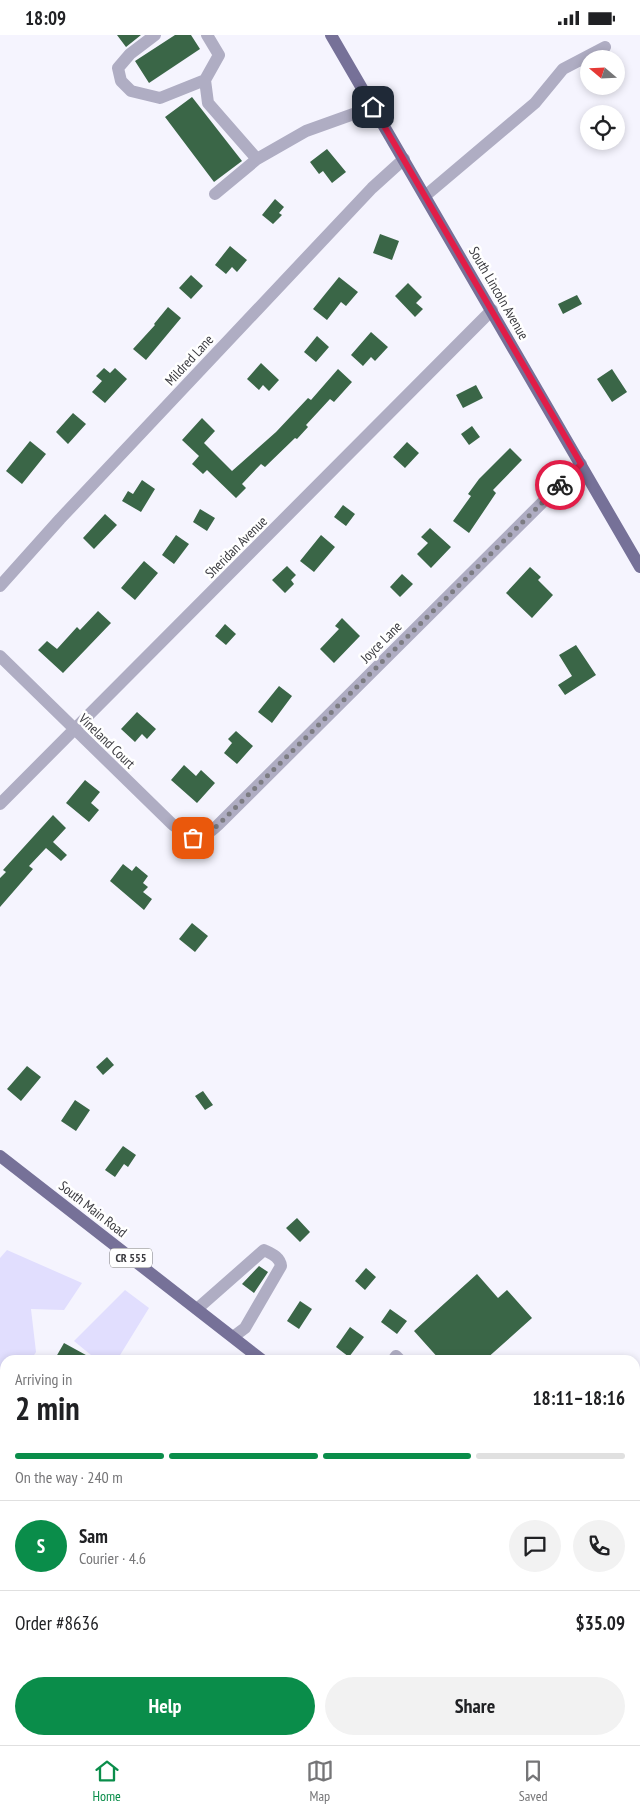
<!DOCTYPE html>
<html lang="en">
<head>
<meta charset="utf-8">
<style>
	body { margin:0; font-family:"PT Sans Narrow",sans-serif; background:#f2f2f2; color:#202124; height:100vh; display:flex; flex-direction:column; font-size:19px; white-space:nowrap }
	* { box-sizing:border-box; margin:0 }
	p { font-size:16px; color:#757577 }
	.icon { flex:none; width:28px; height:28px; fill:none; stroke:currentColor; stroke-width:2; stroke-linecap:round; stroke-linejoin:round }
	.map { position:relative; flex:1; overflow:hidden }
	.panel { position:absolute; left:0px; top:1320px; width:640px; height:390px; display:flex; flex-direction:column; background:#fff; border-radius:15px 15px 0 0; box-shadow:0 2px 8px #0003 }
	.panel>* { flex:none }
	.needle { width:32px; rotate:289deg }
	.tools { position:absolute; left:580px; top:15px; display:grid; gap:10px }
	.tools a { display:grid; place-items:center; width:45px; height:45px; border-radius:50%; background:#fff; box-shadow:0 2px 8px #0003; font-size:25px }
	.pin { position:absolute; display:grid; place-items:center; width:42px; height:42px; color:#fff; margin:-21px; border-radius:10px; box-shadow:0 2px 8px #0006 }
	.courier { position:absolute; display:grid; place-items:center; width:50px; height:50px; margin:-25px; border:4px solid #e11d48; border-radius:50%; background:#fff; color:#222; box-shadow:0 1px 6px #0007 }
	.head em { font-style:normal; font-weight:700 }
	.head div { display:flex; flex-direction:column-reverse }
	.head { display:flex; align-items:center; justify-content:space-between; height:85px; padding:0 15px }
	h1 { font-size:32px; font-weight:700; line-height:38px }
	.bar { display:grid; grid-template-columns:repeat(4,1fr); gap:8px 5px; align-content:center; height:60px; padding:0 15px }
	.bar i { height:6px; border-radius:4px; background:#e0e0e0 }
	.bar .active { background:#0a8d4a }
	.bar p { grid-column:span 4 }
	.line { display:flex; align-items:center; gap:12px; padding:0 15px; border-top:1px solid #e0e0e0 }
	.line div { flex:1 }
	.round { display:grid; place-items:center; flex:none; width:52px; height:52px; border-radius:26px; background:#f2f2f2 }
	.button { display:flex; gap:10px; margin-top:auto; padding:10px 15px }
	.button a { flex:1; height:58px; border-radius:30px; background:#0a8d4a; color:#fff; font-size:20px; font-weight:700; line-height:58px; text-align:center }
	.button a+a { background:#f2f2f2; color:#202124 }
	.status { display:flex; justify-content:space-between; align-items:center; height:35px; padding:0 25px; background:#fff; direction:ltr }
	.status svg { height:14px; fill:currentColor }
	.tabs { display:flex; justify-content:space-around; align-items:center; height:70px; border-top:1px solid #e0e0e0; background:#fff; font-size:14px; color:#757577 }
	.tabs a { display:grid; justify-items:center; gap:2px }
	.tabs .active { color:#0a8d4a }
	.map>svg:first-child { display:block }
	.built { fill:#ebe9fe }
	.green { fill:#e1defe }
	.building { fill:#3a6647 }
	.lines { fill:none; stroke-linecap:round; stroke-linejoin:round }
	.minor { stroke:#afadc3; stroke-width:12 }
	.major { stroke:#767198; stroke-width:12 }
	.done { stroke:#7c7c82; stroke-width:5; stroke-dasharray:0 9 }
	.route { stroke:#e11d48; stroke-width:6 }
	.labels { text-anchor:middle; stroke-width:5; stroke-linejoin:round; paint-order:stroke }
	.shield { fill:#fff; stroke:#767679; stroke-width:1 }
	.shield-label { font-size:12px; font-weight:bold; fill:#3b3b40 }
	.street-label { font-size:14px; fill:#3b3b40; stroke:#fff }
</style>
</head>
<body>
<div class="status"><b>18:09</b><svg viewBox="0 0 49 12"><path d="M0 12V9h3v3zM5 12V6h3v6zM10 12V3h3v9zM15 12V0h3v12zM26 1h20v11H26zM47 4h2v5h-2z"/></svg></div>
<div class="map">
<svg width="640" height="1710" viewBox="0 0 640 1710">
	<rect width="100%" height="100%" fill="#f5f4fe"/>
	<path class="built" d="M 635,1681 L 640,1685 L 640,1710 L 507,1710 L 512,1705 L 635,1705 Z"/>
	<path class="green" d="M 7,1215 L 82,1248 L 64,1275 L 31,1274 L 36,1317 L 31,1325 L 5,1325 L 5,1366 L 0,1374 L 0,1223 Z
		M 125,1255 L 149,1273 L 117,1325 L 97,1325 L 74,1306 Z
		M 0,1379 L 5,1383 L 5,1507 L 0,1515 Z"/>
	<path class="building" d="M 117,0 L 141,0 L 126,12 Z
		M 175,0 L 191,0 L 200,14 L 149,48 L 135,26 Z
		M 192,62 L 242,126 L 214,147 L 165,82 Z
		M 327,114 L 346,137 L 332,148 L 323,136 L 319,139 L 310,127 Z
		M 275,164 L 284,172 L 279,178 L 282,180 L 273,189 L 262,180 Z
		M 380,199 L 399,206 L 392,225 L 373,218 Z
		M 230,211 L 247,225 L 237,237 L 232,232 L 226,239 L 215,230 Z
		M 191,240 L 203,251 L 191,264 L 179,253 Z
		M 339,242 L 358,257 L 346,271 L 341,267 L 327,285 L 313,274 Z
		M 408,248 L 422,262 L 416,268 L 423,274 L 415,282 L 395,261 Z
		M 577,260 L 582,269 L 563,279 L 558,269 Z
		M 168,272 L 181,283 L 146,325 L 133,314 L 155,290 L 154,289 Z
		M 371,297 L 388,312 L 375,326 L 371,322 L 363,331 L 351,320 Z
		M 317,301 L 329,312 L 316,327 L 304,317 Z
		M 261,328 L 279,345 L 269,356 L 263,350 L 259,355 L 247,344 Z
		M 104,333 L 110,338 L 115,333 L 127,344 L 105,368 L 92,357 L 102,346 L 96,341 Z
		M 338,334 L 352,347 L 334,367 L 330,364 L 306,390 L 308,392 L 297,404 L 295,403 L 265,432 L 261,429 L 242,449 L 246,453 L 236,463 L 207,435 L 203,439 L 192,429 L 199,421 L 182,405 L 202,383 L 215,396 L 204,408 L 232,436 L 276,397 L 308,363 L 311,365 Z
		M 612,334 L 627,357 L 612,367 L 597,344 Z
		M 476,350 L 483,363 L 463,373 L 456,360 Z
		M 73,378 L 86,389 L 68,409 L 56,397 Z
		M 472,391 L 480,402 L 469,410 L 461,399 Z
		M 30,406 L 46,419 L 22,449 L 6,436 Z
		M 407,407 L 419,418 L 405,433 L 393,422 Z
		M 510,413 L 522,425 L 493,455 L 496,458 L 469,498 L 453,486 L 471,461 L 468,459 L 479,444 Z
		M 142,445 L 155,454 L 141,477 L 122,466 L 128,456 L 133,459 Z
		M 343,470 L 355,479 L 346,491 L 334,482 Z
		M 200,474 L 215,483 L 207,496 L 193,487 Z
		M 105,479 L 117,490 L 94,514 L 83,503 Z
		M 430,493 L 451,512 L 431,533 L 417,519 L 428,508 L 421,502 Z
		M 176,500 L 189,509 L 174,529 L 162,520 Z
		M 321,500 L 335,512 L 314,537 L 300,526 Z
		M 144,526 L 158,538 L 135,565 L 121,553 Z
		M 287,531 L 296,540 L 291,545 L 294,549 L 285,558 L 272,545 Z
		M 530,532 L 541,542 L 538,545 L 553,560 L 532,583 L 506,558 Z
		M 402,539 L 413,549 L 400,562 L 390,552 Z
		M 98,576 L 111,588 L 63,638 L 38,615 L 47,606 L 57,614 L 77,592 L 80,595 Z
		M 342,583 L 360,601 L 334,628 L 320,614 L 339,594 L 335,591 Z
		M 225,589 L 236,599 L 226,610 L 215,601 Z
		M 576,610 L 596,640 L 565,660 L 558,650 L 572,641 L 559,620 Z
		M 279,651 L 292,661 L 272,688 L 258,677 Z
		M 137,677 L 156,694 L 147,704 L 142,699 L 135,707 L 121,694 Z
		M 236,696 L 253,711 L 237,729 L 224,718 L 232,708 L 228,704 Z
		M 184,730 L 196,741 L 201,735 L 215,748 L 197,768 L 171,745 Z
		M 85,745 L 100,757 L 91,768 L 99,775 L 89,787 L 66,768 Z
		M 53,780 L 66,793 L 53,807 L 67,820 L 61,826 L 46,813 L 29,831 L 33,834 L 0,872 L 0,843 L 6,837 L 3,835 Z
		M 123,829 L 132,836 L 136,831 L 148,841 L 143,848 L 148,852 L 143,857 L 152,864 L 144,875 L 110,846 Z
		M 192,888 L 208,901 L 195,917 L 179,904 Z
		M 107,1022 L 114,1030 L 103,1040 L 96,1032 Z
		M 27,1031 L 41,1042 L 21,1066 L 7,1054 Z
		M 203,1056 L 213,1070 L 205,1075 L 195,1061 Z
		M 75,1065 L 90,1075 L 76,1096 L 61,1086 Z
		M 123,1111 L 136,1120 L 128,1132 L 124,1129 L 115,1142 L 105,1135 Z
		M 297,1183 L 310,1197 L 300,1207 L 286,1193 Z
		M 259,1231 L 268,1237 L 254,1258 L 242,1249 Z
		M 366,1233 L 376,1242 L 365,1255 L 355,1246 Z
		M 477,1239 L 498,1263 L 507,1255 L 532,1283 L 485,1325 L 440,1325 L 414,1296 Z
		M 300,1266 L 312,1274 L 299,1294 L 287,1286 Z
		M 390,1274 L 407,1286 L 397,1299 L 381,1287 Z
		M 350,1292 L 364,1302 L 349,1322 L 336,1312 Z
		M 64,1308 L 95,1325 L 62,1325 L 56,1322 Z"/>
	<g class="lines">
		<path class="minor" d="M 155,0 L 130,19 L 118,33 L 121,46 L 131,56 L 160,63 L 205,45
			M 207,0 L 219,20 L 205,45 L 208,68 L 257,124
			M 215,159 L 257,124 L 306,96 L 373,72
			M 425,161 L 535,68 L 563,34 L 605,12
			M 0,551 L 60,484 L 372,153 L 404,124
			M 0,621 L 172,789 C 192,804 198,809 218,790 L 581,429
			M 0,769 L 492,275
			M 197,1274 L 264,1215 C 272,1219 280,1222 281,1231 L 245,1293 L 233,1302
			M 393,1325 L 396,1321 L 400,1325
			M 635,1701 L 640,1696
			M 70,1710 L 74,1705
			M 515,1710 L 521,1705"/>
		<path class="major" d="M 331,0 L 640,532
			M 0,1121 L 262,1325
			M 635,1642 L 640,1647"/>
	</g>
	<g class="lines">
		<path class="done" d="M 193,803 L 203,802 L 218,790 L 560,450"/>
		<path class="route" d="M 373,72 L 581,429 L 560,450"/>
	</g>
	<g class="labels">
		<rect class="shield" x="110" y="1213.5" width="42" height="19" rx="4"/>
		<g class="shield-label">
			<text x="131" y="1227">CR 555</text>
		</g>
		<g class="street-label">
			<text transform="translate(499 258) rotate(60)" y="5">South Lincoln Avenue</text>
			<text transform="translate(189 325) rotate(-47)" y="5">Mildred Lane</text>
			<text transform="translate(236 512) rotate(-45)" y="5">Sheridan Avenue</text>
			<text transform="translate(381 607) rotate(-45)" y="5">Joyce Lane</text>
			<text transform="translate(107 706) rotate(44)" y="5">Vineland Court</text>
			<text transform="translate(93 1174) rotate(38)" y="5">South Main Road</text>
		</g>
	</g>
</svg>
<div class="tools">
<a><svg class="needle" viewBox="-14 -14 28 28"><path d="M0-13l5 13h-10z" fill="#e53935"/><path d="M0 13l5-13h-10z" fill="#757577"/></svg></a>
<a><svg class="icon" aria-label="locate" viewBox="0 0 24 24"><circle cx="12" cy="12" r="6"/><path d="M12 2v4M12 18v4M2 12h4M18 12h4"/></svg></a>
</div>
<div class="pin" style="left:193px;top:803px;background:#ea580c"><svg class="icon" aria-label="bag" viewBox="0 0 24 24"><path d="M5 8h14l-1 12H6zM9 8a3 3 0 0 1 6 0"/></svg></div>
<div class="pin" style="left:373px;top:72px;background:#1f2937"><svg class="icon" aria-label="home" viewBox="0 0 24 24"><path d="M3 11l9-7 9 7M6 9v11h12V9"/></svg></div>
<div class="courier" style="left:560px;top:450px"><svg class="icon" aria-label="bike" viewBox="0 0 24 24"><circle cx="6" cy="16" r="4"/><circle cx="18" cy="16" r="4"/><path d="M6 16l4-8h5l3 8M10 8l3 8H6M13 5h3"/></svg></div>
<section class="panel">
<div class="head"><div><h1>2 min</h1><p>Arriving in</p></div><em>18:11–18:16</em></div>
<div class="bar"><i class="active"></i><i class="active"></i><i class="active"></i><i></i><p>On the way · 240 m</p></div>
<div class="line" style="height:90px"><b class="round" style="background:#0a8d4a;color:#fff">S</b><div><b>Sam</b><p>Courier · 4.6</p></div><a class="round"><svg class="icon" aria-label="chat" viewBox="0 0 24 24"><path d="M4 5h16v11H9l-5 4z"/></svg></a><a class="round"><svg class="icon" aria-label="phone" viewBox="0 0 24 24"><path d="M5 4h4l2 5-3 2q2 4 5 5l2-3 5 2v4C11 20 4 13 5 4z"/></svg></a></div>
<div class="line" style="height:65px"><div>Order #8636</div><b>$35.09</b></div>
<div class="button"><a>Help</a><a>Share</a></div>
</section>
</div>
<nav class="tabs">
<a class="active"><svg class="icon" aria-label="home" viewBox="0 0 24 24"><path d="M3 11l9-7 9 7M6 9v11h12V9"/></svg>Home</a>
<a><svg class="icon" aria-label="map" viewBox="0 0 24 24"><path d="M3 6l6-2 6 2 6-2v14l-6 2-6-2-6 2zM9 4v14M15 6v14"/></svg>Map</a>
<a><svg class="icon" aria-label="saved" viewBox="0 0 24 24"><path d="M7 4h10v16l-5-4-5 4z"/></svg>Saved</a>
</nav>
</body>
</html>
